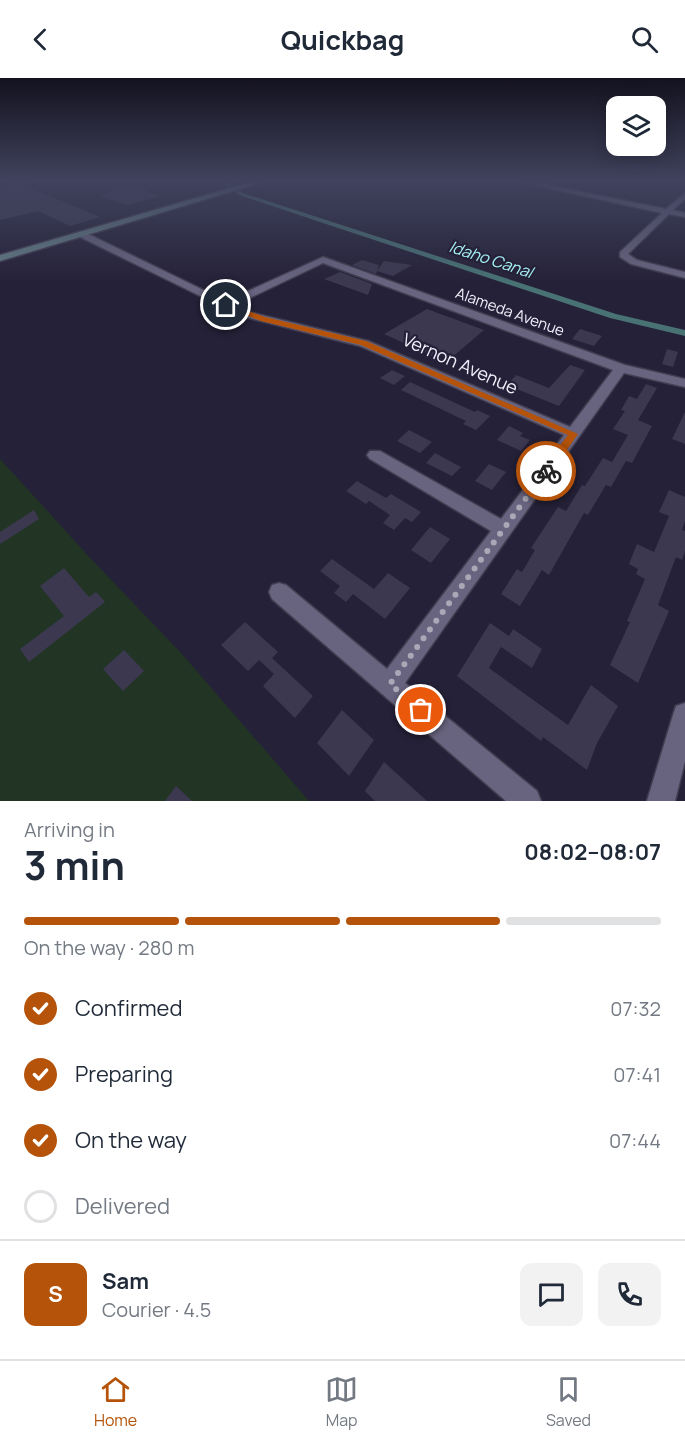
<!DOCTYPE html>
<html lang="en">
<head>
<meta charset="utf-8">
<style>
	body { margin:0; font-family:Manrope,sans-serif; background:#f2f2f3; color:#1f2937; height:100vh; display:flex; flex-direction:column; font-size:22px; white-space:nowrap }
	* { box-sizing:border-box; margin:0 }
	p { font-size:20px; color:#747a83 }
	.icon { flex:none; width:33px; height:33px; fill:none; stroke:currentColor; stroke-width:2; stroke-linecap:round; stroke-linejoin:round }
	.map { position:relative; height:723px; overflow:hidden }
	.panel { display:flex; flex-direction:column; background:#fff; flex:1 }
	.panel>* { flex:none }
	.buttons { position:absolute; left:606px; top:18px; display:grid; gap:12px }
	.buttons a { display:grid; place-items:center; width:60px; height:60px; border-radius:12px; background:#fff; box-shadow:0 3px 15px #0003; font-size:30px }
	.pin { position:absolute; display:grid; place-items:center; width:51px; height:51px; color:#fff; margin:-26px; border:3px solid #fff; border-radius:50%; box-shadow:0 2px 6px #0007 }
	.courier { position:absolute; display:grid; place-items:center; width:60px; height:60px; margin:-30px; border:4px solid #b45309; border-radius:50%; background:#fff; color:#222; box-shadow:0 2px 8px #0007 }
	.head em { font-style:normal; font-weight:700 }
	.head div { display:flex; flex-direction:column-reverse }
	.head { display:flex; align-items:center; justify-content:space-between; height:102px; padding:0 24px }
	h1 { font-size:39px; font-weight:700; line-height:45px }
	.bar { display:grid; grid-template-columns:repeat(4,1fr); gap:9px 6px; align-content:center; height:72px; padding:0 24px }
	.bar i { height:8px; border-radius:4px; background:#e0e1e3 }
	.bar .current { background:#b45309 }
	.bar p { grid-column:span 4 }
	.line { display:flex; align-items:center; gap:15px; padding:0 24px; border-top:2px solid #e0e1e3 }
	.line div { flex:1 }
	.round { display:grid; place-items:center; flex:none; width:63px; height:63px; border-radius:12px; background:#f2f2f3 }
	ol { padding:0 24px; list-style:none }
	li { display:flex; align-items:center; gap:18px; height:66px }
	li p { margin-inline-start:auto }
	li .icon { padding:6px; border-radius:50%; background:#b45309; color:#fff; stroke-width:4 }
	li:last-child { color:#747a83 }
	li i { width:33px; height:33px; border:3px solid #e0e1e3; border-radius:50% }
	header { display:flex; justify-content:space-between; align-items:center; height:78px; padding:0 24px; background:#fff; font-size:27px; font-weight:700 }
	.dock { display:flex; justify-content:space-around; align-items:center; height:84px; border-top:2px solid #e0e1e3; background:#fff; font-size:16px; color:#747a83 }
	.dock a { display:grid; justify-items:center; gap:3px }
	.dock .current { color:#b45309 }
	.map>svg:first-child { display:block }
	.green { fill:#223524 }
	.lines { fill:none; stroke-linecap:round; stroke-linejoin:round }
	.canal { fill:#487274; fill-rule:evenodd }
	.building { fill:#3b3850 }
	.street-casing { stroke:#403d50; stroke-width:3 }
	.secondary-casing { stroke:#403d50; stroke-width:3 }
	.street { fill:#68647f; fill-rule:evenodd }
	.secondary { fill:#647d85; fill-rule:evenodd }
	.route { fill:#b45309 }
	.done { stroke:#aaa8b7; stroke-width:6; stroke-dasharray:0 10.8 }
	.labels { text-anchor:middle; stroke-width:4.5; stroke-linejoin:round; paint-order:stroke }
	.far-street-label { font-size:15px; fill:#f1f0fc; stroke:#252138 }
	.far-water-label { font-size:16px; font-style:italic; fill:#a5f2f6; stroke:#252138 }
	.street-label { font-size:18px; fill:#f1f0fc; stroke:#252138 }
</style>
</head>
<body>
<header><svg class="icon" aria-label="back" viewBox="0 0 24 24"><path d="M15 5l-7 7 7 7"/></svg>Quickbag<svg class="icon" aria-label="search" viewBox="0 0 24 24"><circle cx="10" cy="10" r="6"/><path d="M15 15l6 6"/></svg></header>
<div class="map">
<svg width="685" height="723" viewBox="0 0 685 723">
	<rect width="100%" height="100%" fill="#252138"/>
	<path class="green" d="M 0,381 L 93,483 L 182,576 L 309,723 L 0,723 Z"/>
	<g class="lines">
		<path class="canal" d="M 220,103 L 227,103 L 243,115 L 616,236 L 685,252 L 685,258 L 610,240 L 323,145 L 239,117 Z"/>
	</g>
	<path class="building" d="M 11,103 L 28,103 L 26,108 L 100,139 L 70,148 L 38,133 L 0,142 L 0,109 Z
		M 126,106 L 161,118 L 127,127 L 100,118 Z
		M 362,182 L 379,187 L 377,193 L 384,183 L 412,187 L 393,198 L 377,193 L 376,196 L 352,187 Z
		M 340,194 L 372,206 L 368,217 L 324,201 Z
		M 427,231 L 473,248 L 484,252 L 450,281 L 436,275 L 432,278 L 384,256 Z
		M 580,251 L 602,258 L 594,268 L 572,261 Z
		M 667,271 L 678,274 L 673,289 L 662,286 Z
		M 570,287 L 585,292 L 559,328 L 507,307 L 516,297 L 549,310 Z
		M 392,292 L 405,298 L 394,307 L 380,300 Z
		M 410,304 L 475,334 L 477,332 L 490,338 L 476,352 L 463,346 L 466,343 L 401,312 Z
		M 646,306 L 657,310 L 638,342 L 652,348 L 632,385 L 626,383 L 611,409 L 606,407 L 588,437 L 584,435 L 549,497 L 542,492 L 520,528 L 501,516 L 517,491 L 522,494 L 535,472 L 531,470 L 558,429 L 566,433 L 582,407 L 585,408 L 603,380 L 612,384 L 628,357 L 613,351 L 625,333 L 621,332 L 629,318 L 637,321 Z
		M 685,334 L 685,366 L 672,361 Z
		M 509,348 L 523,355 L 520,358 L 530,362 L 521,373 L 497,362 Z
		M 409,352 L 432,364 L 420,375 L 397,363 Z
		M 435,375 L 461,389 L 452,398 L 426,385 Z
		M 489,386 L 506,394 L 492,412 L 475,403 Z
		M 357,403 L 386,420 L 391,416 L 421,434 L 412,444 L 405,440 L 394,452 L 383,445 L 390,437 L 369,423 L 366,426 L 346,413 Z
		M 669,412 L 685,419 L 685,443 L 682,452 L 685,453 L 685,473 L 682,482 L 676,479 L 658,527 L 669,533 L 638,605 L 610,587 L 630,544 L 627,543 L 645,501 L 636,496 L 638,491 L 629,486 L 637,466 L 654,474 L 669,438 L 659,434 Z
		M 34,432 L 39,441 L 0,466 L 0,454 Z
		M 430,449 L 450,461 L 431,485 L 411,472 Z
		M 332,481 L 374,511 L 388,495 L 410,510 L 385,541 L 353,516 L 346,524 L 334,515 L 340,508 L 320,493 Z
		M 64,490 L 89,519 L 96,514 L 105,524 L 29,584 L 20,571 L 64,538 L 40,508 Z
		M 245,544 L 278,574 L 272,580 L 313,618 L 295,640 L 263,608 L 274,596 L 259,582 L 248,593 L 221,567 Z
		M 490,545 L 509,558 L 513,551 L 542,571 L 532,590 L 501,569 L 489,590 L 568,647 L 591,607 L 618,628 L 597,665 L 587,692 L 543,659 L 541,663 L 457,598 Z
		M 124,572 L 144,593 L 123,613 L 103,591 Z
		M 342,632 L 374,662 L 349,698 L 317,665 Z
		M 384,684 L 427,723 L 375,723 L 365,713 Z
		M 176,708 L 192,723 L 165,723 Z"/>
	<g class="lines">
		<g class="street-casing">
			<path id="street" d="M 515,103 L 529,103 L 666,131 L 685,115 L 685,121 L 673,132 L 685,135 L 685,139 L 669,136 L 628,176 L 637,182 L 685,194 L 685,200 L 631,186 L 620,179 L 620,174 L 662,135 Z
				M 78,154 L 84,154 L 226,223 L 323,179 L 625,287 L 685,301 L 685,309 L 624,295 L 405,605 L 537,713 L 541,723 L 506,723 L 272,521 L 269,514 L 272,507 L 279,505 L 286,507 L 387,591 L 491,453 L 370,381 L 367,377 L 370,373 L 380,373 L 501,441 L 564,357 L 360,268 L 241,238 L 78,158 ZM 323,185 L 613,292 L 570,349 L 368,263 L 249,234 L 235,227 Z
				M 685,625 L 685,683 L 675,723 L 647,723 L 673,637 L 676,628 Z"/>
		</g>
		<g class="secondary-casing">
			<path id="secondary" d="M 254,103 L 267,103 L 0,183 L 0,177 Z"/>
		</g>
		<use href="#street" class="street"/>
		<use href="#secondary" class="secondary"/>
	</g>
	<linearGradient id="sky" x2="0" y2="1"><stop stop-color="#14121f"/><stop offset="0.5" stop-color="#40435e"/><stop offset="1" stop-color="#40435e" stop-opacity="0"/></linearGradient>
	<rect width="685" height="205" fill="url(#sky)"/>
	<path class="route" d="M 226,225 L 265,239 L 366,263 L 578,356 L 550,396 L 542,396 L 542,390 L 568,357 L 361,267 L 261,243 L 223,228 Z"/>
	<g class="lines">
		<path class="done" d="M 421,632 L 390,606 L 546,393"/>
	</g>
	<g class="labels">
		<g class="far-street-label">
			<text transform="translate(510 234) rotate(20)" y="5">Alameda Avenue</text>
		</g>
		<g class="far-water-label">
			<text transform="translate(491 181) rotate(18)" y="6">Idaho Canal</text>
		</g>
		<g class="street-label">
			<text transform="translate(460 286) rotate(24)" y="6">Vernon Avenue</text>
		</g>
	</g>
</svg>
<div class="buttons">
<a><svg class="icon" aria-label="layers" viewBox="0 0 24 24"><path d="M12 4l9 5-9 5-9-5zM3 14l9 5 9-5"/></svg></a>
</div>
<div class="pin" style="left:421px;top:632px;background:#ea580c"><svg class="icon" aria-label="bag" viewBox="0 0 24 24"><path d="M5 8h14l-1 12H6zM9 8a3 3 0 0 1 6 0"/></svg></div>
<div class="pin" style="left:226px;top:227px;background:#1f2937"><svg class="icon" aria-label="home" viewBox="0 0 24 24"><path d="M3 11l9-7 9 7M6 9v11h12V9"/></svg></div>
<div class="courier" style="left:546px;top:393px"><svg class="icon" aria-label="bike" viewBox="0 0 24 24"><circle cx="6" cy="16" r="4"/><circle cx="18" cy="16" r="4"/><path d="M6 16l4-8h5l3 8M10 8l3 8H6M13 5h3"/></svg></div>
</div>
<section class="panel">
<div class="head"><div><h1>3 min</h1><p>Arriving in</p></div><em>08:02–08:07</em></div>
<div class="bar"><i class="current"></i><i class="current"></i><i class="current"></i><i></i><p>On the way · 280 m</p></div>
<ol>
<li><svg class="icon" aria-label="check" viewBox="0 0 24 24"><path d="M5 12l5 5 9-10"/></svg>Confirmed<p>07:32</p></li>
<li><svg class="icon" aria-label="check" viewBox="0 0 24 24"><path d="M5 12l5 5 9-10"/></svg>Preparing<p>07:41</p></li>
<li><svg class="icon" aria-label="check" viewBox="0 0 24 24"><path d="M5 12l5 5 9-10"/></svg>On the way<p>07:44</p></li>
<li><i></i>Delivered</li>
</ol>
<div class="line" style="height:108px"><b class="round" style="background:#b45309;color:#fff">S</b><div><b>Sam</b><p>Courier · 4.5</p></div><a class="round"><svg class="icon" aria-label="chat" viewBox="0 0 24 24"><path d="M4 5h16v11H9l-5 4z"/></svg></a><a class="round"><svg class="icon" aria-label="phone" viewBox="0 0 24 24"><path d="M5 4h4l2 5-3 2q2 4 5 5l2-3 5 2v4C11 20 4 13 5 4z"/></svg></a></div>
</section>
<nav class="dock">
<a class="current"><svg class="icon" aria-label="home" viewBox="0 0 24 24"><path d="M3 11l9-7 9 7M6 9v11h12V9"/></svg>Home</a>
<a><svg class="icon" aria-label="map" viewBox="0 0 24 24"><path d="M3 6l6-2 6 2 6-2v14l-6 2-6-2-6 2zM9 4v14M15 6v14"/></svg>Map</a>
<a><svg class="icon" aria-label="saved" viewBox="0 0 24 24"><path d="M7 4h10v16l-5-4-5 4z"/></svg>Saved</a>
</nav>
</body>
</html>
